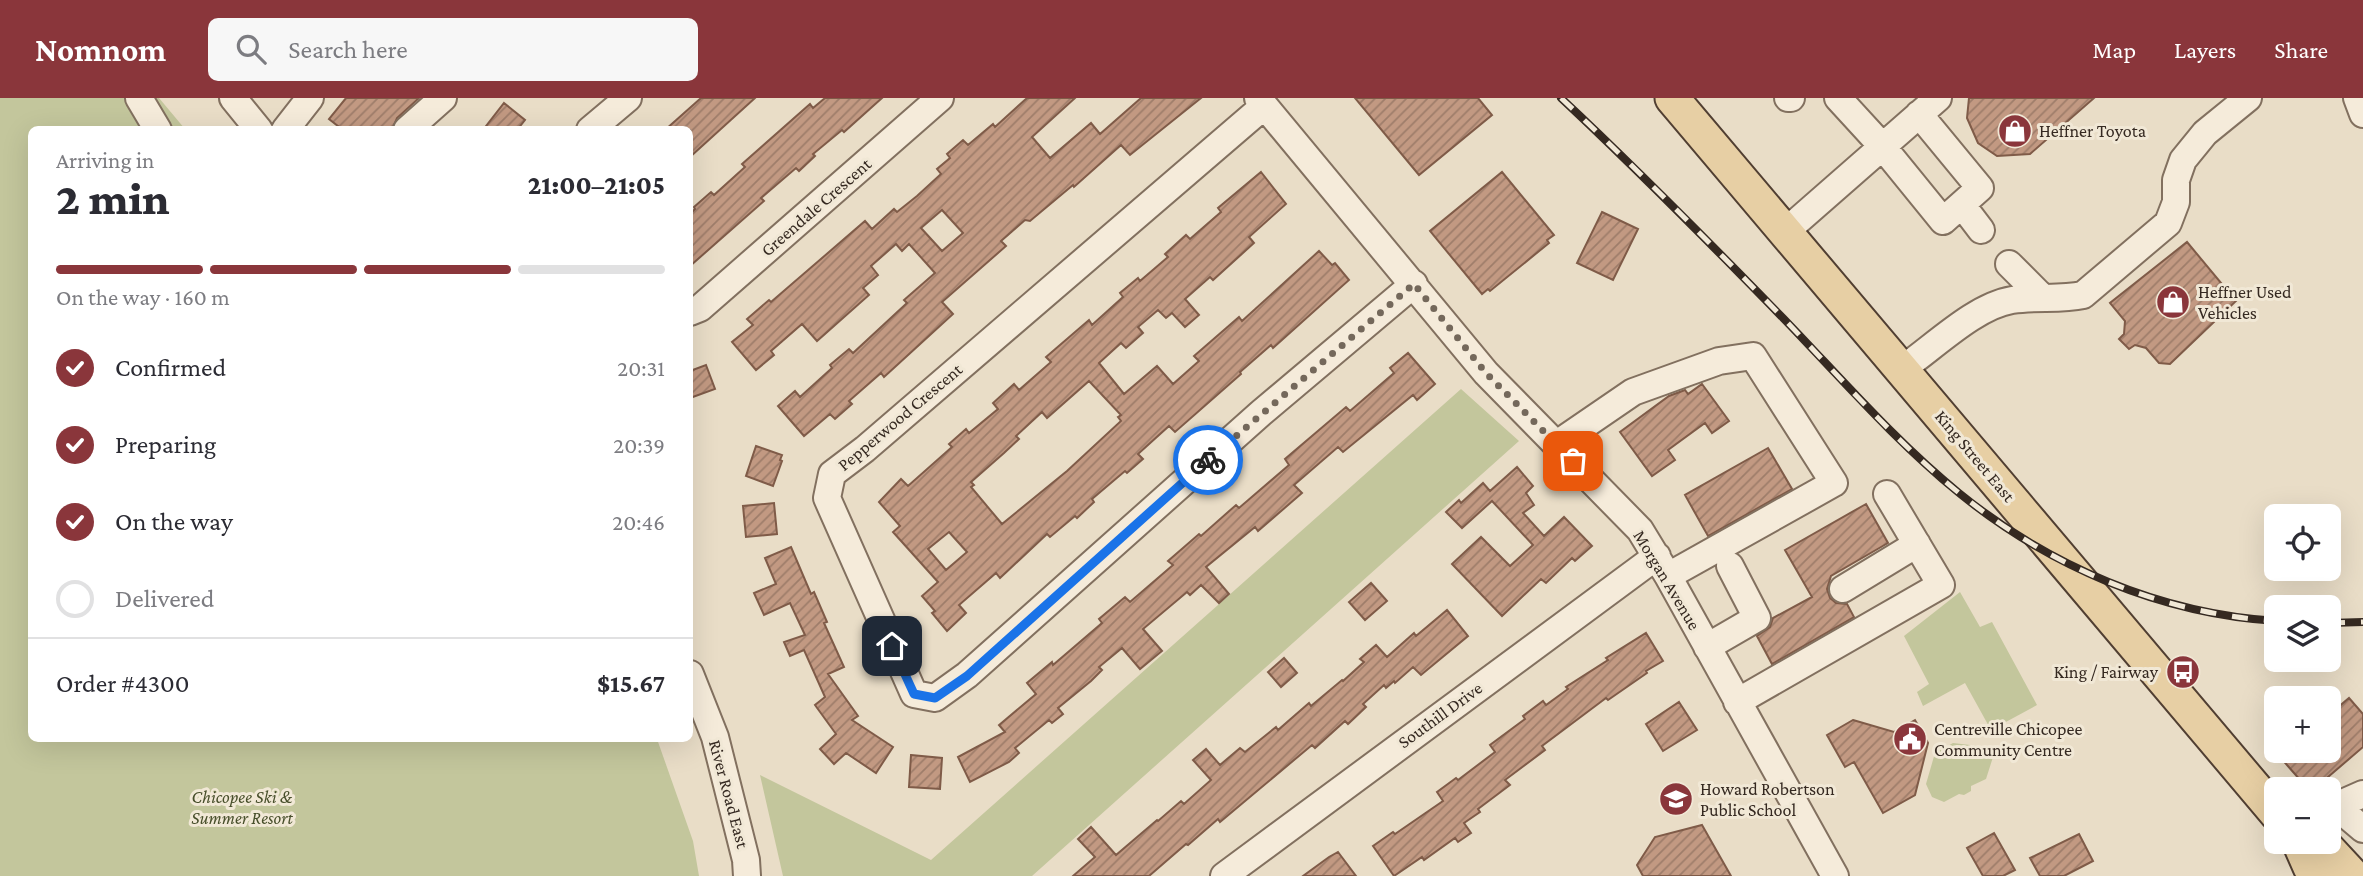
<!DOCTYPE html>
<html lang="en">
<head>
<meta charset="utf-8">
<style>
	body { margin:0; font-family:"Crimson Pro",serif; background:#f7f7f7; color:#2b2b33; height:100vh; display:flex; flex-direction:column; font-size:26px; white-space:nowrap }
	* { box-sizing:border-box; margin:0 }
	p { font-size:23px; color:#7c7c81 }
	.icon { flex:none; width:38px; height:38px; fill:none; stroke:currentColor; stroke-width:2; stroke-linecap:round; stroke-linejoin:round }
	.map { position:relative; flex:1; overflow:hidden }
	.side { position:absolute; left:28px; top:28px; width:665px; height:616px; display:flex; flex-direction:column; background:#fff; border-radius:10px; box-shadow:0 7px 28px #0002 }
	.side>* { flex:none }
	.controls { position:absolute; left:2264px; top:406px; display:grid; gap:14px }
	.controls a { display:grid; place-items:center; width:77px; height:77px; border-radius:10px; background:#fff; box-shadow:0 7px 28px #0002; font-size:35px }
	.pin { position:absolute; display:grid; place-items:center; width:60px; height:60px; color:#fff; margin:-30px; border-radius:14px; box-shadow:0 4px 10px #0006 }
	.courier { position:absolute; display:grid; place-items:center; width:70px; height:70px; margin:-35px; border:5px solid #1a73e8; border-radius:50%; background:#fff; color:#222; box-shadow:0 2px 9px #0007 }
	.summary em { font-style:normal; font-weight:800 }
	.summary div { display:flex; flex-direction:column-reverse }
	.summary { display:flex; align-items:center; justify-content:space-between; height:119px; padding:0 28px }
	h1 { font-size:46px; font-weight:800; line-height:52px }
	.bar { display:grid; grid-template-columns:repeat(4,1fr); gap:10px 7px; align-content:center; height:84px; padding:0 28px }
	.bar i { height:9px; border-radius:5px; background:#e1e1e2 }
	.bar .on { background:#8a363b }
	.bar p { grid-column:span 4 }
	.line { display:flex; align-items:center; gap:18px; padding:0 28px; border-top:2px solid #e1e1e2 }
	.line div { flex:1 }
	ol { padding:0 28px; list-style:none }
	li { display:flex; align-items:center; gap:21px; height:77px }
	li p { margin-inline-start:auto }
	li .icon { padding:7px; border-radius:50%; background:#8a363b; color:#fff; stroke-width:4 }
	li:last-child { color:#7c7c81 }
	li i { width:38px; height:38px; border:4px solid #e1e1e2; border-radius:50% }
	header { display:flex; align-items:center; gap:42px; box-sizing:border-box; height:98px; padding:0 35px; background:#8a363b; color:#fff }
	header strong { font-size:33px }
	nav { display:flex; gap:38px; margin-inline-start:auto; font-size:24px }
	.search { width:490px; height:63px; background:#f7f7f7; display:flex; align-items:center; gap:18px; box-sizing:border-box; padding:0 24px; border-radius:10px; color:#7c7c81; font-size:26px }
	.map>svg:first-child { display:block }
	.park { fill:#c3c69c }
	.building { fill:url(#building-hatch); stroke:#7f5b48; stroke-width:2; fill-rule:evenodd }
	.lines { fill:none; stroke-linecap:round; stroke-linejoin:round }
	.minor-casing { stroke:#82705f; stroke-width:30 }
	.major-casing { stroke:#513f32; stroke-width:37 }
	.minor { stroke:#f5ebda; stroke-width:26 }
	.major { stroke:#e7cfa4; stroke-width:33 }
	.rail-casing { stroke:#352921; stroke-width:8 }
	.rail { stroke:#f1e8d6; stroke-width:5; stroke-dasharray:16; stroke-linecap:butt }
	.done { stroke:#74685b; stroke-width:7; stroke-dasharray:0 12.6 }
	.route { stroke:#1a73e8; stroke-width:9 }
	.labels { text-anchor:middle; stroke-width:6; stroke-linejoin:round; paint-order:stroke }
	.poi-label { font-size:18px; fill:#352921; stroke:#f1e8d6; text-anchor:start }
	.street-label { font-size:18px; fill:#352921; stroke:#f1e8d6 }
	.park-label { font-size:18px; font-style:italic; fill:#474e2a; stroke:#f1e8d6 }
</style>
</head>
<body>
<header>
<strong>Nomnom</strong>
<div class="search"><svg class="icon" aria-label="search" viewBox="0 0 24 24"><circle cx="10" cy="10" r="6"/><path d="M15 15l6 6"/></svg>Search here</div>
<nav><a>Map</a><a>Layers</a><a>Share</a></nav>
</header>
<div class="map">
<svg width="2363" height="778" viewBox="0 0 2363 778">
	<defs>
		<pattern id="building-hatch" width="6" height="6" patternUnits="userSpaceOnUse" patternTransform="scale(1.75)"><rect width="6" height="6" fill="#c29982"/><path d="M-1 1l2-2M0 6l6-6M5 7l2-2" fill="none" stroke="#9e7d6a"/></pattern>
	</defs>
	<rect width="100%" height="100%" fill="#e9ddc7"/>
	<path class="park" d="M 0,0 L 159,0 L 185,31 L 32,32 L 32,640 L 657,641 L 693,743 L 699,778 L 0,778 Z
		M 1461,291 L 1519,343 L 1032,778 L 783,778 L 760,677 L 931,762 Z
		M 1960,494 L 1980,529 L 1992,524 L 2037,607 L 1991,632 L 1965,585 L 1923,608 L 1917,594 L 1929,586 L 1904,538 Z
		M 1953,645 L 1987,649 L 1993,659 L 1986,681 L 1971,688 L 1971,693 L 1964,697 L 1959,696 L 1944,704 L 1932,699 L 1926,686 L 1935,655 Z"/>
	<path class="building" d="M 346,0 L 419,0 L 397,20 L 392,32 L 343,32 L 329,21 Z
		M 701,0 L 755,0 L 690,59 L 690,32 L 665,32 Z
		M 825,0 L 882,0 L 844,34 L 842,32 L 813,56 L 815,58 L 799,73 L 796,70 L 761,100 L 764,103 L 690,168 L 690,116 L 695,111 L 694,109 L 711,94 L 714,97 L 745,69 L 742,66 L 810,6 L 813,10 Z
		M 1027,0 L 1075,0 L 1032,39 L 1050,60 L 1091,25 L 1100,36 L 1141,0 L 1201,0 L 1130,57 L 1121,47 L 1074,89 L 1073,87 L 1030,123 L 1025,122 L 1001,143 L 1006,148 L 942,204 L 953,216 L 884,279 L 881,275 L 849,303 L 852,306 L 835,321 L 830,316 L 804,338 L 778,308 L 795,293 L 800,299 L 832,270 L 830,267 L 849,251 L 853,255 L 907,205 L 904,202 L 935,175 L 909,146 L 902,153 L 896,146 L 871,168 L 878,177 L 863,190 L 869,197 L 817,243 L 802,226 L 771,253 L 774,257 L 756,272 L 732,244 L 753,227 L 747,221 L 769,202 L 771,204 L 865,123 L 872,131 L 894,111 L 897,114 L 917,98 L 941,76 L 937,71 L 950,60 L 947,56 L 963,42 L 968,47 L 993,26 L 995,29 ZM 942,112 L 963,135 L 942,153 L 921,130 Z
		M 1355,0 L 1478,0 L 1492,17 L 1419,77 Z
		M 1969,0 L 2094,0 L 2030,56 L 1997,58 L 1978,45 L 1967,20 Z
		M 504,5 L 525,22 L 517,32 L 483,32 Z
		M 1261,74 L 1286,106 L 1249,139 L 1254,145 L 1213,182 L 1210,179 L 1185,201 L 1199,217 L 1185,229 L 1172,215 L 1166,220 L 1158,212 L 1138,229 L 1143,235 L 1126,250 L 1121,245 L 1099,265 L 1124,296 L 1157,268 L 1173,286 L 1199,263 L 1194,258 L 1239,219 L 1242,223 L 1319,153 L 1332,167 L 1335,165 L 1349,182 L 1273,250 L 1271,247 L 1240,274 L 1241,276 L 1175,334 L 1169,328 L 1138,356 L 1143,361 L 1127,375 L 1125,373 L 1092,401 L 1094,404 L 1077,420 L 1075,418 L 1050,439 L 1047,436 L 1000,480 L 996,475 L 959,507 L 966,515 L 947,533 L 932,515 L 935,513 L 922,498 L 938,484 L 893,434 L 900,428 L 879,404 L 901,381 L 908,388 L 952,349 L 949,346 L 966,331 L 969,335 L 998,311 L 993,305 L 1014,286 L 1019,292 L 1051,264 L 1046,259 L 1089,222 L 1092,227 L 1123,199 L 1120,195 L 1138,180 L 1140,183 L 1168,159 L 1165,156 L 1186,137 L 1190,141 L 1221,114 L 1218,110 ZM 1089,283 L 1121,317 L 1118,319 L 1121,323 L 1067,373 L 1002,426 L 971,389 L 974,387 L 971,384 L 1004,355 L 1019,341 L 1016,338 L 1042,314 L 1047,320 ZM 949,434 L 967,454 L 946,472 L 928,451 Z
		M 1502,74 L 1554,137 L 1547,142 L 1549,145 L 1490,193 L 1488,191 L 1482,196 L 1430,133 Z
		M 1602,114 L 1638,131 L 1613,182 L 1577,165 Z
		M 2187,144 L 2236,203 L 2170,266 L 2159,265 L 2146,250 L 2135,247 L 2129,251 L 2119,241 L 2124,236 L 2125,223 L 2110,205 Z
		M 1408,255 L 1435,286 L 1417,302 L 1413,297 L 1343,354 L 1338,349 L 1294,387 L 1302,395 L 1258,433 L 1255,429 L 1206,469 L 1229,496 L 1219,505 L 1201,487 L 1190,497 L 1187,494 L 1143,531 L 1162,553 L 1140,571 L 1122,550 L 1099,569 L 1102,572 L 1091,583 L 1058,610 L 1063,616 L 1052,625 L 1049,622 L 1015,650 L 1019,655 L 1009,664 L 970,684 L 958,659 L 1005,634 L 999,627 L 1036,596 L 1027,585 L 1052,564 L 1053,567 L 1102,525 L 1099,521 L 1125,499 L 1130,504 L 1173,467 L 1168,463 L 1199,436 L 1201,438 L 1236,407 L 1239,410 L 1289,367 L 1285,361 L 1346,309 L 1350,313 L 1394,275 L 1390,270 Z
		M 706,267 L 715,291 L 690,300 L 690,273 Z
		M 1702,286 L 1729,323 L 1712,335 L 1705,325 L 1668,352 L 1675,362 L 1652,378 L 1620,334 L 1669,298 L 1685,292 L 1688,296 Z
		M 756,348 L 782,357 L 780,362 L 782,363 L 773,388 L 746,378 Z
		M 1768,350 L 1792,391 L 1708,438 L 1685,397 Z
		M 1517,369 L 1533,388 L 1526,395 L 1534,407 L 1523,415 L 1544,438 L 1564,419 L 1592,448 L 1575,463 L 1572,460 L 1546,485 L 1541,481 L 1502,518 L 1452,466 L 1481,439 L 1510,468 L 1533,447 L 1492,403 L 1462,430 L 1446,414 L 1459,402 L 1461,405 L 1483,385 L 1490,393 Z
		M 774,405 L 777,436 L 746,439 L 743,408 Z
		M 1866,406 L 1888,445 L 1831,478 L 1827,491 L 1830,500 L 1836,505 L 1847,506 L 1854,519 L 1772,566 L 1757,538 L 1770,529 L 1773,520 L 1812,499 L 1785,452 Z
		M 791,449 L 811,496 L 814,494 L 827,524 L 824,525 L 844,569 L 828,576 L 858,618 L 852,622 L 893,649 L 876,675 L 846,655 L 834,666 L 820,651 L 836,636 L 815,607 L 825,599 L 804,552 L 790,558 L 784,544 L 805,537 L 790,505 L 764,517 L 754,495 L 776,486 L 765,460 Z
		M 1371,485 L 1387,503 L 1365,522 L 1349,504 Z
		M 1447,512 L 1468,538 L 1421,577 L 1413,569 L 1395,585 L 1394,583 L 1386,590 L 1384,587 L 1363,606 L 1366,609 L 1348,626 L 1345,623 L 1315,650 L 1312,647 L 1220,724 L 1218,721 L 1188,747 L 1186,746 L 1149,778 L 1073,778 L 1095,759 L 1078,741 L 1091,729 L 1116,757 L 1157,722 L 1158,723 L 1181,703 L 1184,706 L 1211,682 L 1193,662 L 1206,651 L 1220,667 L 1240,650 L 1245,654 L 1276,629 L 1278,632 L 1309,605 L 1311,608 L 1342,582 L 1343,583 L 1364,564 L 1360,561 L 1376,547 L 1387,559 L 1414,535 L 1416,538 Z
		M 1646,535 L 1663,563 L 1646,573 L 1647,575 L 1608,602 L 1606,600 L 1542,648 L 1545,652 L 1505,682 L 1510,687 L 1478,711 L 1480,714 L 1464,725 L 1471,735 L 1458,744 L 1455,740 L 1424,762 L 1422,759 L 1394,778 L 1373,748 L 1393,734 L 1395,736 L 1443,703 L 1437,694 L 1456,680 L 1458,682 L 1495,654 L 1490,647 L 1525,621 L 1523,618 L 1543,603 L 1546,607 L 1568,591 L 1566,589 L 1608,562 L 1606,560 Z
		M 1284,560 L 1297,575 L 1281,589 L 1268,574 Z
		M 2349,600 L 2363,616 L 2363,649 L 2314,691 L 2308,691 L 2280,659 L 2287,653 L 2329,653 L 2329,617 Z
		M 1679,604 L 1697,632 L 1663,653 L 1646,626 Z
		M 1853,622 L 1894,634 L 1915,622 L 1928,645 L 1915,697 L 1883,715 L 1854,664 L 1845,669 L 1827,637 Z
		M 911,657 L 942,660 L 940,691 L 909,689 Z
		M 1702,727 L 1731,778 L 1643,778 L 1637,767 L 1655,739 Z
		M 1994,735 L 2015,772 L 2003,778 L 1983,778 L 1967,750 Z
		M 2079,736 L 2093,763 L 2064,778 L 2040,778 L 2030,760 Z
		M 1338,754 L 1356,778 L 1303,778 L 1329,759 Z"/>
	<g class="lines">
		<g class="minor-casing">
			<path id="minor" d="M 139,0 L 158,32
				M 233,0 L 259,32
				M 1258,0 L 1486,275 L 1640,432 L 1668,478 L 1835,778
				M 1788,0 L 1791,0
				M 1838,0 L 1882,48 L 1943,123 L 1980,90 L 1919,16
				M 2357,0 L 2363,16
				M 1264,8 L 865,351 L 832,376 L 827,400 L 914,596 L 935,600 L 967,577 L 1261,315 L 1414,186
				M 285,32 L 310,0
				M 407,32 L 443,0
				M 590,32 L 628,0
				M 1962,107 L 1981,132
				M 1785,134 L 1938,0
				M 2009,166 L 2043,200
				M 690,214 L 700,210 L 940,0
				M 1902,271 C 1934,249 1975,208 2012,202 C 2036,198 2060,202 2083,197 L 2168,125 L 2176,104 L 2176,82 L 2183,62 L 2205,35 L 2248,0
				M 1557,346 L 1633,294 L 1719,263 L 1753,258 L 1834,385 L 1668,478
				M 1843,491 L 1917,446
				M 1707,549 L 1757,520 L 1730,468
				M 690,576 L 715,639 L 746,762 L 747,778
				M 1737,604 L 1941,487 L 1887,396
				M 2337,709 L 2363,731
				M 2329,711 L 2363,696
				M 1224,778 L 1657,458"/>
		</g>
		<g class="major-casing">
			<path id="major" d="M 1672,0 L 2277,716
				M 2299,744 L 2310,769 L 2318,778
				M 2310,744 L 2328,751 L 2353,778"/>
		</g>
		<use href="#minor" class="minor"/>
		<use href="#major" class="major"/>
		<g class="rail-casing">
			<path id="rail" d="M 1561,0 C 1637,71 1710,145 1783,220 C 1840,279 1895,343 1959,395 C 2049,468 2160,516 2277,523
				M 2329,525 L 2363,524"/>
		</g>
		<use href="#rail" class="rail"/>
	</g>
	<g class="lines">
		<path class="done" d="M 1208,362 L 1414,186 L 1486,275 L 1573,363"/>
		<path class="route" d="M 892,548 L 914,596 L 935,600 L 967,578 L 1208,362"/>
	</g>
	<defs>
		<g id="shop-disc" transform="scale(1.75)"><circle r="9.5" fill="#8a363b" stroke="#f1e8d6"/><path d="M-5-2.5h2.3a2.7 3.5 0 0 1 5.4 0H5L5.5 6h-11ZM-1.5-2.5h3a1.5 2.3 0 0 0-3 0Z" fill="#fff"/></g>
		<g id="bus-disc" transform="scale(1.75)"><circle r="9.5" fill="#8a363b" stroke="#f1e8d6"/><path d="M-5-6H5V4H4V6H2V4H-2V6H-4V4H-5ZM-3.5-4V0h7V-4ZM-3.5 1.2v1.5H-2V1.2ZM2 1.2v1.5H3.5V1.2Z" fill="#fff"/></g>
		<g id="civic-disc" transform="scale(1.75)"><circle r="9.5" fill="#8a363b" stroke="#f1e8d6"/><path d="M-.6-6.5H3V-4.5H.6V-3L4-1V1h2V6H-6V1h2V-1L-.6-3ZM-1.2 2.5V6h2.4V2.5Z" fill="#fff"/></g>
		<g id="school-disc" transform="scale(1.75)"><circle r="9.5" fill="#8a363b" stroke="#f1e8d6"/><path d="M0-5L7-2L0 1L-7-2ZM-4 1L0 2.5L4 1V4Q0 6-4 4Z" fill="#fff"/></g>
	</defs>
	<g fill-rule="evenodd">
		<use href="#shop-disc" x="2015" y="33"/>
		<use href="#shop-disc" x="2173" y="204"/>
		<use href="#bus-disc" x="2183" y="574"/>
		<use href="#civic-disc" x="1910" y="641"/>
		<use href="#school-disc" x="1676" y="701"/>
	</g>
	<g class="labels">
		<g class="poi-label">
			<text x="2039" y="39">Heffner Toyota</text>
			<text x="2198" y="200">Heffner Used<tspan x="2198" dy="21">Vehicles</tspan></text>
			<text x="2158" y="580" text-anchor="end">King / Fairway</text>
			<text x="1934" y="637">Centreville Chicopee<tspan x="1934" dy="21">Community Centre</tspan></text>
			<text x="1700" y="697">Howard Robertson<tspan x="1700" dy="21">Public School</tspan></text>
		</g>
		<g class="street-label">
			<text transform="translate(816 109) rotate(-41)" y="6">Greendale Crescent</text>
			<text transform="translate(900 319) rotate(-40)" y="6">Pepperwood Crescent</text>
			<text transform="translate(1975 358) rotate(50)" y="6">King Street East</text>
			<text transform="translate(1667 482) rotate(59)" y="6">Morgan Avenue</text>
			<text transform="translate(1440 617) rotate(-36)" y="6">Southill Drive</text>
			<text transform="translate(729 696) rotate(75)" y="6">River Road East</text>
		</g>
		<g class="park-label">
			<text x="242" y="705">Chicopee Ski &amp;<tspan x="242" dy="21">Summer Resort</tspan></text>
		</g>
	</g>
</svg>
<div class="controls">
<a><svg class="icon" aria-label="locate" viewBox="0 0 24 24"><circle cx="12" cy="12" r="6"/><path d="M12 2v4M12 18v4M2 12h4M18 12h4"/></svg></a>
<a><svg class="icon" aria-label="layers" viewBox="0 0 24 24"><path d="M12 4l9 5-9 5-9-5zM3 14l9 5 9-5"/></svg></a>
<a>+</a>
<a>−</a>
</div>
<div class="pin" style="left:1573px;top:363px;background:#ea580c"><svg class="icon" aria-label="bag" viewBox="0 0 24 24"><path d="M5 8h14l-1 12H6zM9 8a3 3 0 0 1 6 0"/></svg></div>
<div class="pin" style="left:892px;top:548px;background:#1f2937"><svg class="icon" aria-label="home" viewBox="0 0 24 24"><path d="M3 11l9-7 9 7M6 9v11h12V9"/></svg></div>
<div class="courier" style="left:1208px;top:362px"><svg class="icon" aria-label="bike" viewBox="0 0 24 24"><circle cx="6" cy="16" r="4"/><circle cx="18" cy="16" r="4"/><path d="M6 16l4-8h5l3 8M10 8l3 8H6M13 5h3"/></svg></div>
<section class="side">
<div class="summary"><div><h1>2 min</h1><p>Arriving in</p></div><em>21:00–21:05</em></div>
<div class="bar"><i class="on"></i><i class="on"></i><i class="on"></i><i></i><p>On the way · 160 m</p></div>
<ol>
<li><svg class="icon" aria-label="check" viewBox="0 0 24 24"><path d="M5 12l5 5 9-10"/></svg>Confirmed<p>20:31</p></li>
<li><svg class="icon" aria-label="check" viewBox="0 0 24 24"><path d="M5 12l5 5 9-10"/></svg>Preparing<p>20:39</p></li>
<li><svg class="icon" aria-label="check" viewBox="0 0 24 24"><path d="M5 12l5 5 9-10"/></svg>On the way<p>20:46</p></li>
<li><i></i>Delivered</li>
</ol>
<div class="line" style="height:91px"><div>Order #4300</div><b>$15.67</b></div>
</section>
</div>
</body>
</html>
